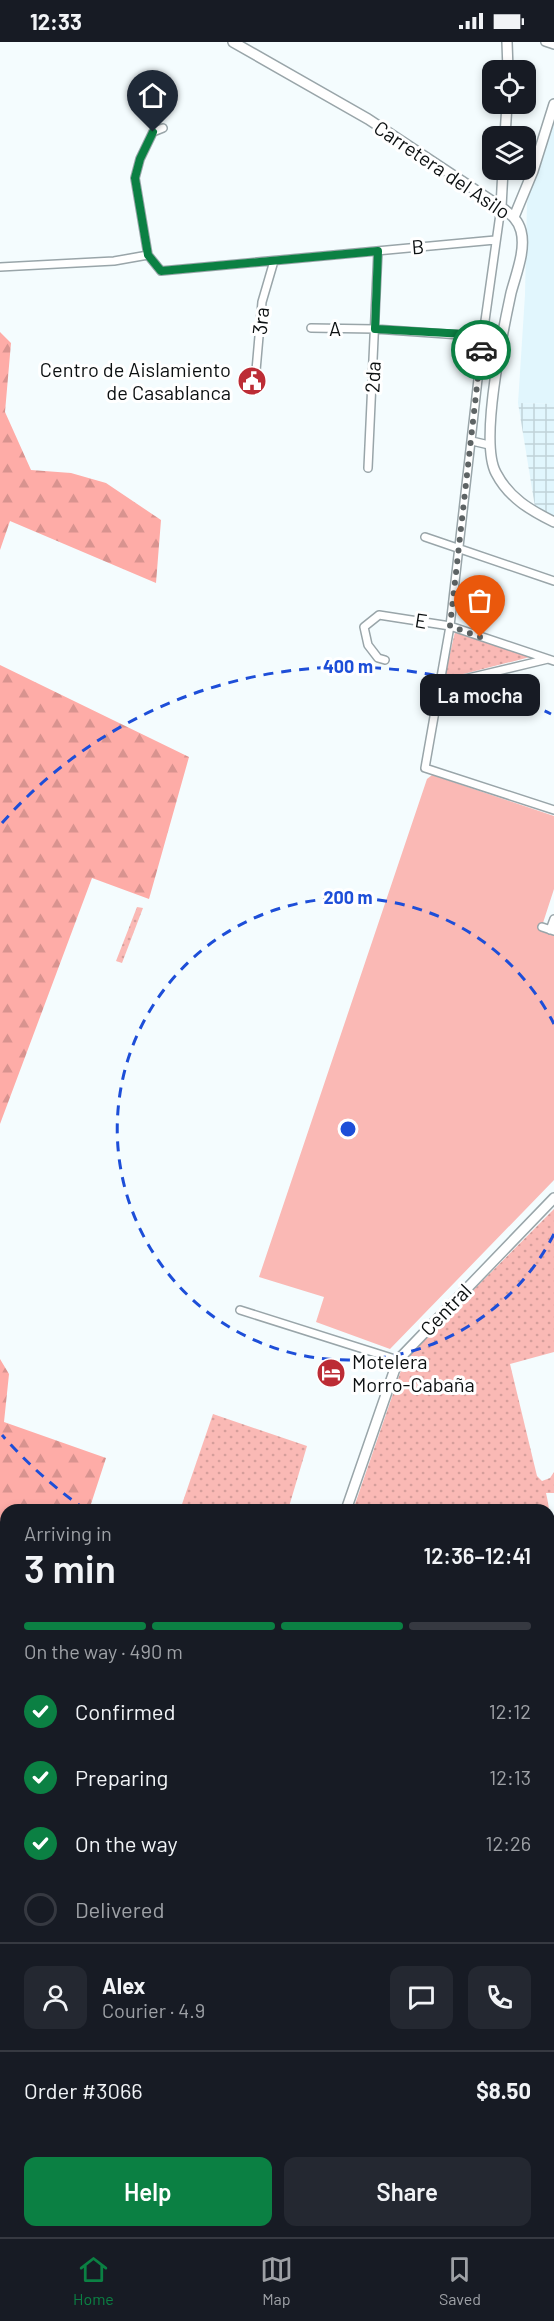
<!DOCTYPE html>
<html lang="en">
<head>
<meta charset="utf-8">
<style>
	body { margin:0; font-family:Barlow,sans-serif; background:#242831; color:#f1f3f6; height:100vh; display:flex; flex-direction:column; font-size:22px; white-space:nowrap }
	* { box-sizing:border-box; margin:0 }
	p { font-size:20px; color:#9ea1a6 }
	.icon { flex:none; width:33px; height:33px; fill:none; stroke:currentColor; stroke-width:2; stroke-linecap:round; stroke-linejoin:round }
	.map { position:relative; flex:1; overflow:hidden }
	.side { position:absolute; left:0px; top:1462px; width:555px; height:734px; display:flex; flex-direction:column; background:#171b24; border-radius:18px 18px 0 0; box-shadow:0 3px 9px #0003 }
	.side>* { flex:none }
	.tools { position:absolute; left:482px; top:18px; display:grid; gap:12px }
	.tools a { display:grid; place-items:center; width:54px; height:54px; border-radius:12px; background:#171b24; box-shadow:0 3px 9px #0003; font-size:30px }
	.pin { position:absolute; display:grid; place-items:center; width:51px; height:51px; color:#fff; margin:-62px -26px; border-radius:50% 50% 50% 0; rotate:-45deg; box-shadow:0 0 6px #0007 }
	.pin .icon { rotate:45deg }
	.courier { position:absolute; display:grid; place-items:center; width:60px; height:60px; margin:-30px; border:4px solid #0b8043; border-radius:50%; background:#fff; color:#222; box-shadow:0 2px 8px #0007 }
	.bubble { position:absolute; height:42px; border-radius:12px; background:#171b24; box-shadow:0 3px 9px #0003; font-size:20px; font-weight:600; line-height:42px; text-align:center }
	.headline em { font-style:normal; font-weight:600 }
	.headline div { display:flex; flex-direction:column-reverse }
	.headline { display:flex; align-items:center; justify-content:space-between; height:102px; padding:0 24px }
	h1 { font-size:39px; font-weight:600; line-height:45px }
	.bar { display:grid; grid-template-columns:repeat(4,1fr); gap:9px 6px; align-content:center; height:72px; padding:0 24px }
	.bar i { height:8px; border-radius:4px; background:#363941 }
	.bar .selected { background:#0b8043 }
	.bar p { grid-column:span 4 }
	.line { display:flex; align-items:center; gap:15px; padding:0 24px; border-top:2px solid #363941 }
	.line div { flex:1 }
	.round { display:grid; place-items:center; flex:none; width:63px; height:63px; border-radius:12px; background:#242831 }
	ol { padding:0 24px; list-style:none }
	li { display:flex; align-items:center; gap:18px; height:66px }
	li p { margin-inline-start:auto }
	li .icon { padding:6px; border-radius:50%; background:#0b8043; color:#fff; stroke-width:4 }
	li:last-child { color:#9ea1a6 }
	li i { width:33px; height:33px; border:3px solid #363941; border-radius:50% }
	.cta { display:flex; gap:12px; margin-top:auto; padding:12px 24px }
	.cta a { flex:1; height:69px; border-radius:12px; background:#0b8043; color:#fff; font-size:24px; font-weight:600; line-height:69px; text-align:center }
	.cta a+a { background:#242831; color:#f1f3f6 }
	.status { display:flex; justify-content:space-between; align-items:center; height:42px; padding:0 30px; background:#171b24; direction:ltr }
	.status svg { height:16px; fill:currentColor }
	.tab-bar { display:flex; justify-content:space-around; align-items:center; height:84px; border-top:2px solid #363941; background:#171b24; font-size:16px; color:#9ea1a6 }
	.tab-bar a { display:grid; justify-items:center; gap:3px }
	.tab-bar .selected { color:#0b8043 }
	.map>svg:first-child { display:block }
	.built { fill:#e1f6fd }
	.industrial { fill:url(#industrial-grid) }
	.grass { fill:url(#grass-dots) }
	.forest { fill:url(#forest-firs) }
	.garden { fill:#fab9b5 }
	.water { fill:url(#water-ripples); stroke:#409ab4; stroke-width:1.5 }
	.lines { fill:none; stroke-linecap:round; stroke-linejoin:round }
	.motorway-tunnel { stroke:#d1d9da; stroke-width:14; stroke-dasharray:14 7; stroke-linecap:butt }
	.pedestrian-casing { stroke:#99a5a9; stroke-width:8 }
	.minor-casing { stroke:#99a5a9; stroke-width:10 }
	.tertiary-casing { stroke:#99a5a9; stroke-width:12 }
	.motorway-casing { stroke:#9a5654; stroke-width:16 }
	.pedestrian { stroke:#fff; stroke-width:5 }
	.minor { stroke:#fff; stroke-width:7 }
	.tertiary { stroke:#fff; stroke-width:9 }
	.motorway { stroke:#e67c78; stroke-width:14 }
	.done { stroke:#5d6364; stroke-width:6; stroke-dasharray:0 10.8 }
	.route { stroke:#0b8043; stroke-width:8 }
	.ring { fill:none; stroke:#1d4ed8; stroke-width:3; stroke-dasharray:10 8 }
	.labels { text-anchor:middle; stroke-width:6; stroke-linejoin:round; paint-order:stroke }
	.street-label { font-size:20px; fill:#0c1011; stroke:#fff }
	.poi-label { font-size:20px; fill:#0c1011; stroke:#fff; text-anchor:end }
	.centre { fill:#1d4ed8; stroke:#fff; stroke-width:3 }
	.ring-label { font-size:18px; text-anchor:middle; font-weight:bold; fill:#1d4ed8; stroke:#fff; stroke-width:6; stroke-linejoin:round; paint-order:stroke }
</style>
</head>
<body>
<div class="status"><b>12:33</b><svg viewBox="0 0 49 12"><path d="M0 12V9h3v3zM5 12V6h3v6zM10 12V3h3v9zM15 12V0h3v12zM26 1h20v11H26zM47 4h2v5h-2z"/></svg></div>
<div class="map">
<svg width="554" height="2195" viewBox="0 0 554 2195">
	<defs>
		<pattern id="industrial-grid" width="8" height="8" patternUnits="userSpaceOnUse" patternTransform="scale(1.5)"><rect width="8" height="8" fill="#e1f6fd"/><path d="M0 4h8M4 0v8" fill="none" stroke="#c0d2d8"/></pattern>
		<pattern id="grass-dots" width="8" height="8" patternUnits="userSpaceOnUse" patternTransform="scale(1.5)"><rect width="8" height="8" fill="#fab9b5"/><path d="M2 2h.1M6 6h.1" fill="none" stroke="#d59e9b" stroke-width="1.8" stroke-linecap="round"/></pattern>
		<pattern id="forest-firs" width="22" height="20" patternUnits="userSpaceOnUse" patternTransform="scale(1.5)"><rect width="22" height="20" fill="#feaca7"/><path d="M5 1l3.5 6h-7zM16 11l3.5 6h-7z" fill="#d8938f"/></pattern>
		<pattern id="water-ripples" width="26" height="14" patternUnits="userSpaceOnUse" patternTransform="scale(1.5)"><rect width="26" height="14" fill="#57d5fa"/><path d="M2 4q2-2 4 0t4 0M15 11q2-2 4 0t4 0" fill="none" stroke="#4bb6d5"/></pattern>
	</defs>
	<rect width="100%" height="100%" fill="#f4fcfe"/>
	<path class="built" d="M 554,65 L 554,362 L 518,361 L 525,253 L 527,160 Z"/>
	<path class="industrial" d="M 518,361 L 554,362 L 554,480 L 536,471 Z"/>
	<path class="grass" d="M 455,590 L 530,615 L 444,637 Z
		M 137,865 L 143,866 L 122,921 L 116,919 Z
		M 554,1167 L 554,1310 L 510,1322 L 537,1434 L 542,1439 L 550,1436 L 554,1430 L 554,1451 L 546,1451 C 554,1485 554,1537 549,1570 L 549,1468 L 353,1468 L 405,1317 Z
		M 213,1372 L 307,1404 L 288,1468 L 180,1468 Z
		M 0,1497 L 6,1505 L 6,1685 L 0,1681 Z
		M 0,1749 L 6,1754 L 6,1830 L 0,1830 Z
		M 6,1835 L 6,1978 L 0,1971 L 0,1836 Z
		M 0,2078 L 6,2082 L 6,2145 L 0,2139 Z
		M 138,2190 L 308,2190 L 305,2195 L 133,2195 Z"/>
	<path class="forest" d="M 0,290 L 11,301 L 5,370 L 31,428 L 71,431 L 106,441 L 161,478 L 156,541 L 10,479 L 0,508 Z
		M 0,623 L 189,715 L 149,857 L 92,836 L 0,1082 Z
		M 0,1317 L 9,1332 L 4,1380 L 106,1416 L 89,1468 L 6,1468 L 6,1505 L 0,1497 Z"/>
	<path class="garden" d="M 432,733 L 554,774 L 554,847 L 541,887 L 554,892 L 554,1138 L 390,1307 L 316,1280 L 324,1255 L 259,1235 L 427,737 Z"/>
	<path class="water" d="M 549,1890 L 554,1891 L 554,1976 L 549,1976 Z
		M 554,2059 L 554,2195 L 482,2195 L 482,2190 L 549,2190 L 549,2062 Z"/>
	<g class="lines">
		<path class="motorway-tunnel" d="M 509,2190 L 525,2195
			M 538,2190 L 554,2195"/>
		<g class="pedestrian-casing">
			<path id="pedestrian" d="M 549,1525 L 554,1525"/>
		</g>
		<g class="minor-casing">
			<path id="minor" d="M 545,0 L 554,3
				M 163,86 L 153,90 L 140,117 L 135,136 L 148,213 L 161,229 L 495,198
				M 501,165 L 483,293 L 450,584 L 425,726 L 554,768
				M 0,225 L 114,219 L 148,213
				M 311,286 L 375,287 L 503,296
				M 255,340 L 262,260 L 274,219
				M 472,399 L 489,403
				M 368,426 L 378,209
				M 425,495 L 554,539
				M 385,618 L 378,616 L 368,603 L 364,585 L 379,573 L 450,584 L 554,619
				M 439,643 L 548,617
				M 542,885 L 554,889
				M 550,888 L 554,877
				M 240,1268 L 398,1318"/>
		</g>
		<g class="tertiary-casing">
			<path id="tertiary" d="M 233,0 L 368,77 L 501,165 C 510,172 518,177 521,189 C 526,208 516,232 511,251 C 503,288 479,400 496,431 C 509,456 530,468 554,480
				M 507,0 L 508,28
				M 505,94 L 507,62
				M 501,165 L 503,128
				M 514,175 L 533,129 L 554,62
				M 346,1468 L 398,1318 L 554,1156
				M 0,1742 L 6,1746
				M 0,2071 L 6,2074"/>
		</g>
		<g class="motorway-casing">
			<path id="motorway" d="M 0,1984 L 6,1990
				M 0,1999 L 6,2006"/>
		</g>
		<use href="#pedestrian" class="pedestrian"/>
		<use href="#minor" class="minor"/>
		<use href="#tertiary" class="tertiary"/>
		<use href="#motorway" class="motorway"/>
	</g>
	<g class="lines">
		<path class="done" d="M 480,595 L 450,584 L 481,308"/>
		<path class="route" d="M 153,90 L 140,117 L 135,136 L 148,213 L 161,229 L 378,209 L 375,287 L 483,293 L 481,308"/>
	</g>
	<g class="ring">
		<path d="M554 1192A231 231 0 1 1 554 982"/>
		<path d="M86 1468A462 462 0 0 1 2 1393M2 781A462 462 0 0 1 551 672"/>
	</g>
	<defs>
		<g id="civic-disc" transform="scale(1.5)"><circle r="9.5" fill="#bc2c35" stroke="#fff"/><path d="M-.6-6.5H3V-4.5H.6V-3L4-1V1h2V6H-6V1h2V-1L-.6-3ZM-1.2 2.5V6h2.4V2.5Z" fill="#fff"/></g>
		<g id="hotel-disc" transform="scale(1.5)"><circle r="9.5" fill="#bc2c35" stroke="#fff"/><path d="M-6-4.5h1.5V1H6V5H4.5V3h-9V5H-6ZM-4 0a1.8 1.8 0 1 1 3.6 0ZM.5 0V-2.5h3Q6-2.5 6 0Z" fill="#fff"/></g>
	</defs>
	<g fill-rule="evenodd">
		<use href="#civic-disc" x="252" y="339"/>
		<use href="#hotel-disc" x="331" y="1331"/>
	</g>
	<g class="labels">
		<g class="street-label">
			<text transform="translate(442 128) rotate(34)" y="7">Carretera del Asilo</text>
			<text transform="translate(418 205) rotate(-5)" y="7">B</text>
			<text transform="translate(261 279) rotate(-84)" y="7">3ra</text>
			<text x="335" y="294">A</text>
			<text transform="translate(373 335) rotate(-87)" y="7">2da</text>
			<text transform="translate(421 579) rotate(9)" y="7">E</text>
			<text transform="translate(446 1268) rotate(-46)" y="7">Central</text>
		</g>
		<g class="poi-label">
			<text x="231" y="335">Centro de Aislamiento<tspan x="231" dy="23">de Casablanca</tspan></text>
			<text x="352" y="1327" text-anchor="start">Motelera<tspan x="352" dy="23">Morro-Cabaña</tspan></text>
		</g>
	</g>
	<circle cx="348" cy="1087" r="9" class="centre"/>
	<g class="ring-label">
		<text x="348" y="631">400 m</text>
		<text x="348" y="862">200 m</text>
	</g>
</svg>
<div class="tools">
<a><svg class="icon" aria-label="locate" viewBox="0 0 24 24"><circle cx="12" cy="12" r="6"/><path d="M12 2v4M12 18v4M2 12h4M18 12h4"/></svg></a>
<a><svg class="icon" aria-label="layers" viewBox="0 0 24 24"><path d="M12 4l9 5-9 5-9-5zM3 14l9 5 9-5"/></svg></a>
</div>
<div class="pin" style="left:480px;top:595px;background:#ea580c"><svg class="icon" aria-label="bag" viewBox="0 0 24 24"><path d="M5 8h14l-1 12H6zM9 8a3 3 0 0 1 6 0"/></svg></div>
<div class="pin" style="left:153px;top:90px;background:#1f2937"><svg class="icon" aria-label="home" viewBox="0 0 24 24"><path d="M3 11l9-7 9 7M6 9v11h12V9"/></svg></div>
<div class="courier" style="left:481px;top:308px"><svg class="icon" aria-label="car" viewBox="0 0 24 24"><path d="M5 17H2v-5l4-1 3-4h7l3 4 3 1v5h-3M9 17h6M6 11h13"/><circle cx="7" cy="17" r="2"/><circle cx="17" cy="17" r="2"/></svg></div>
<div class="bubble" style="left:420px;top:632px;width:120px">La mocha</div>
<section class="side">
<div class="headline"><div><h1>3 min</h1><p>Arriving in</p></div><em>12:36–12:41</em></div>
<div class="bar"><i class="selected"></i><i class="selected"></i><i class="selected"></i><i></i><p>On the way · 490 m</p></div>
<ol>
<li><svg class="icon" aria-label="check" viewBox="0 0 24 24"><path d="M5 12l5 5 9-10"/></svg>Confirmed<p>12:12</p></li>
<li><svg class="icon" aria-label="check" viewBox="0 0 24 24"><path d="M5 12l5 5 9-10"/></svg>Preparing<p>12:13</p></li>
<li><svg class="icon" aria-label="check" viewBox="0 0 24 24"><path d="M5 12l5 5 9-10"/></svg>On the way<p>12:26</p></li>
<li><i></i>Delivered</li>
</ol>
<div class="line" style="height:108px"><a class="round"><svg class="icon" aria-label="person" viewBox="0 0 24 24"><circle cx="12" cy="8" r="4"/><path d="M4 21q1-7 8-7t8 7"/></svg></a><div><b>Alex</b><p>Courier · 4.9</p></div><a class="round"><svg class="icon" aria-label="chat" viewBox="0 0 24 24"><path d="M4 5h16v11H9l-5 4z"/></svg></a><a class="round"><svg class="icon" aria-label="phone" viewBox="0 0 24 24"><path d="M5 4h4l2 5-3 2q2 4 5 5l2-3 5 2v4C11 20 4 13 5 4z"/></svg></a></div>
<div class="line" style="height:78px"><div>Order #3066</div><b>$8.50</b></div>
<div class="cta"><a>Help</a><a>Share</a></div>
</section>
</div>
<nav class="tab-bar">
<a class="selected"><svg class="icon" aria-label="home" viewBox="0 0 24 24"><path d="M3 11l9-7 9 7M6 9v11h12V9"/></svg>Home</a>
<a><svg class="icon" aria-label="map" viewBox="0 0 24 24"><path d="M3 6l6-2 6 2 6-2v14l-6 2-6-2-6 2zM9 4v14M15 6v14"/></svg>Map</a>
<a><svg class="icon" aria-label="saved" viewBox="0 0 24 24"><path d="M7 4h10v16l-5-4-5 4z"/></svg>Saved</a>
</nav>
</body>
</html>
